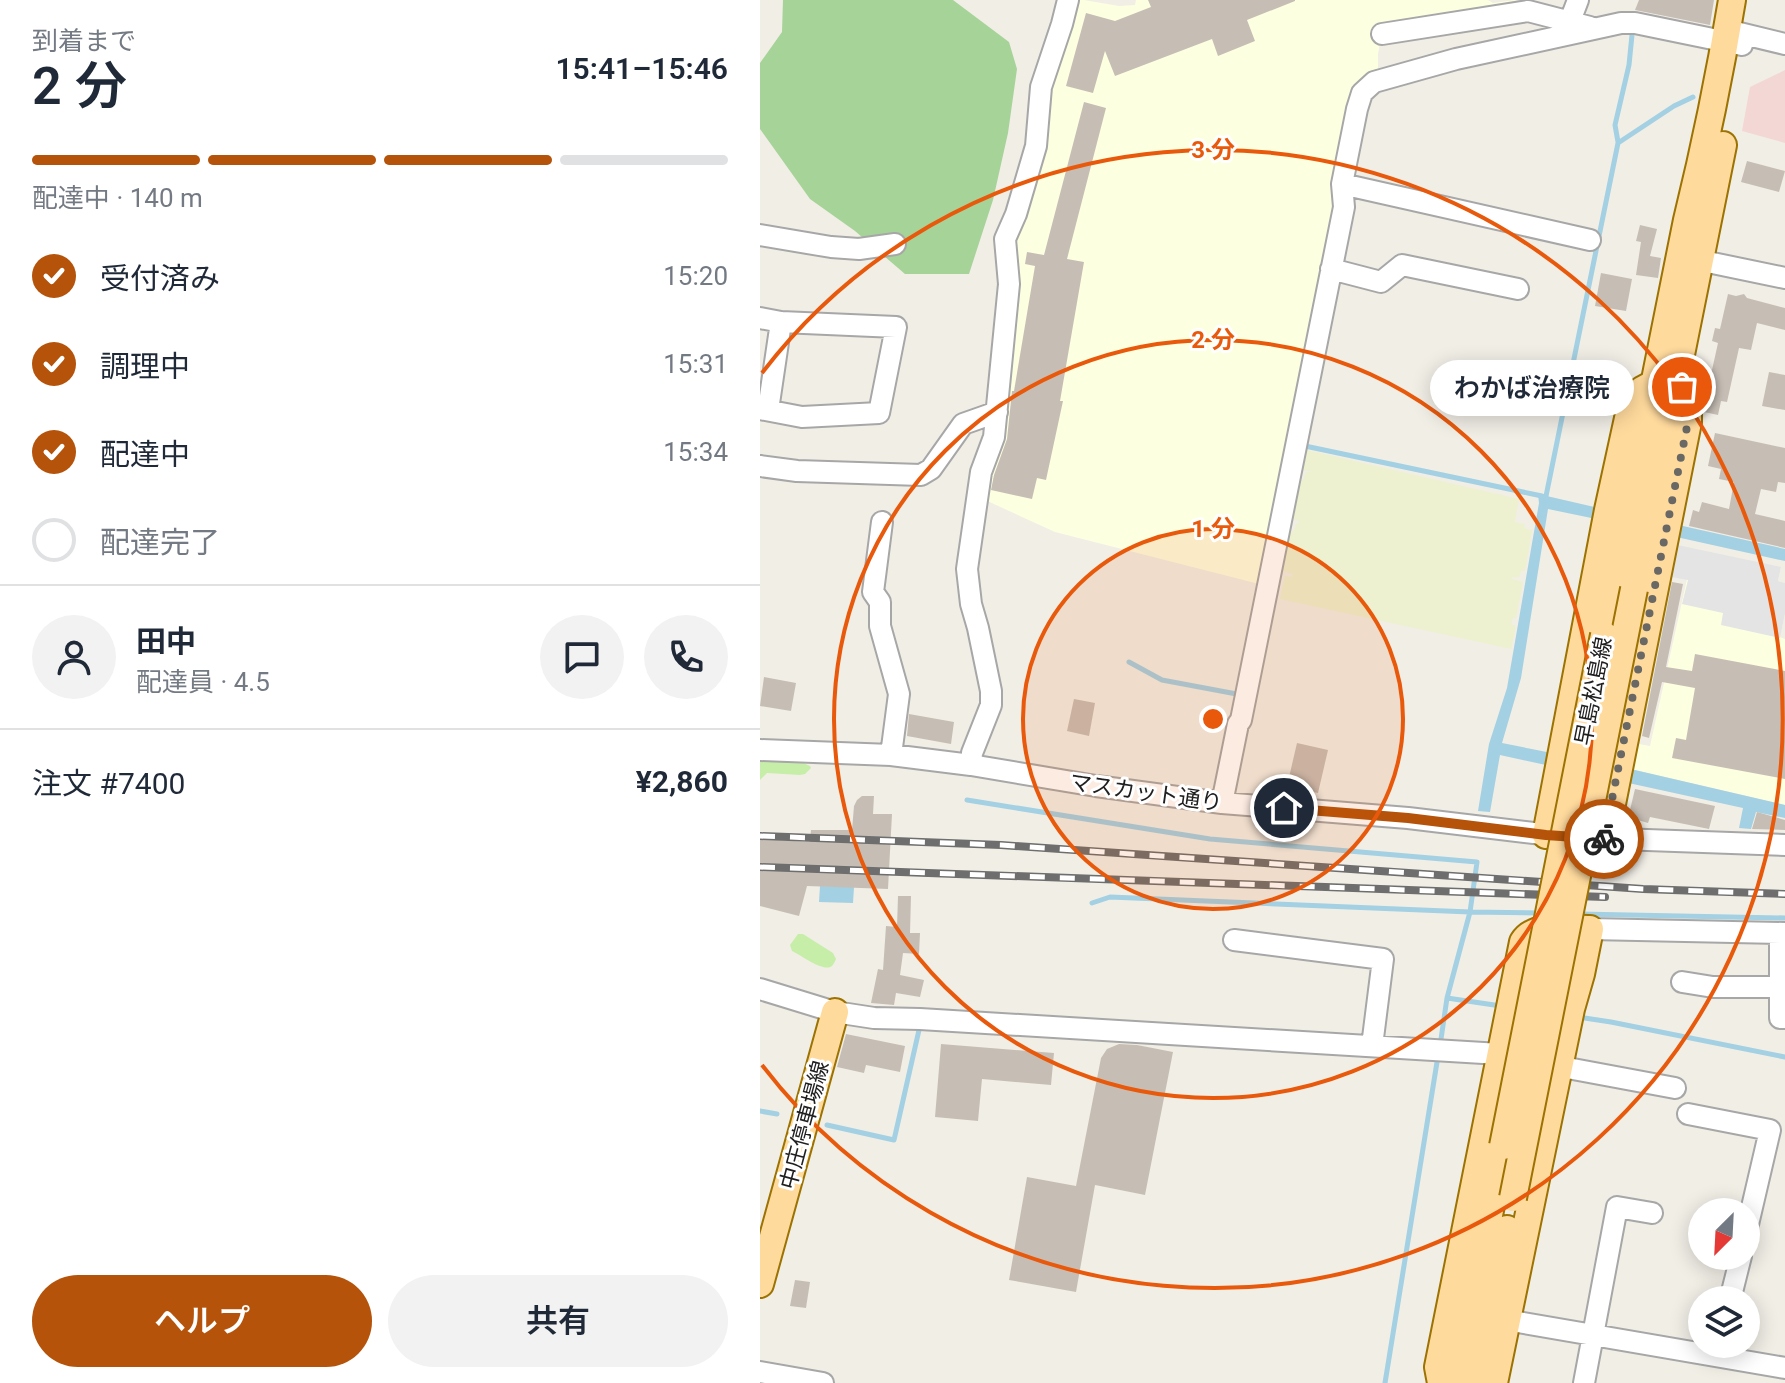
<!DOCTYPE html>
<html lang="ja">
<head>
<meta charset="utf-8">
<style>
	body { margin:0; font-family:Roboto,"Noto Sans JP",sans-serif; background:#f2f2f3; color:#1f2937; height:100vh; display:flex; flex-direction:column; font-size:30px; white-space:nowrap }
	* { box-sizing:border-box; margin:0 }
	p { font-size:26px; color:#747a83 }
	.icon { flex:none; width:44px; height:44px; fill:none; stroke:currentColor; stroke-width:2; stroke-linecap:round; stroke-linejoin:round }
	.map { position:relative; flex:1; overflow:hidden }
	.drawer { display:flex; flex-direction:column; background:#fff; width:760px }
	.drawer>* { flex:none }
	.needle { width:52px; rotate:204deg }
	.fabs { position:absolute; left:928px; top:1198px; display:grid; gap:16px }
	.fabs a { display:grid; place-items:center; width:72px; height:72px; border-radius:50%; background:#fff; box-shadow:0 4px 20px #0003; font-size:40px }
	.pin { position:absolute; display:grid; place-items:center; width:68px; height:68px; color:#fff; margin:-34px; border:4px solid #fff; border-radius:50%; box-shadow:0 2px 8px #0007 }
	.courier { position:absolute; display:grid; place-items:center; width:80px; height:80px; margin:-40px; border:6px solid #b45309; border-radius:50%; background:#fff; color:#222; box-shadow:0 2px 10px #0007 }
	.bubble { position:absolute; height:56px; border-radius:28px; background:#fff; box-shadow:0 4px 20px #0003; font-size:26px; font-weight:600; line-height:56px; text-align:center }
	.overview em { font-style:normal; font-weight:600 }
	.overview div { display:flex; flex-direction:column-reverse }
	.overview { display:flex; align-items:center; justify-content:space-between; height:136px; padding:0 32px }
	h1 { font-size:52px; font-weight:600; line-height:60px }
	.bar { display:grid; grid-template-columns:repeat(4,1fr); gap:12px 8px; align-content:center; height:96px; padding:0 32px }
	.bar i { height:10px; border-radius:6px; background:#e0e1e3 }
	.bar .selected { background:#b45309 }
	.bar p { grid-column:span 4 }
	.line { display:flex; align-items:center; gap:20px; padding:0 32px; border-top:2px solid #e0e1e3 }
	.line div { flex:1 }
	.round { display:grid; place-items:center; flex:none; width:84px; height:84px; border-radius:42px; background:#f2f2f3 }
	ol { padding:0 32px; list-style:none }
	li { display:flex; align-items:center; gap:24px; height:88px }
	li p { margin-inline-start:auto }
	li .icon { padding:8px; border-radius:50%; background:#b45309; color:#fff; stroke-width:4 }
	li:last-child { color:#747a83 }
	li i { width:44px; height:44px; border:4px solid #e0e1e3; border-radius:50% }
	.primary-button { display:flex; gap:16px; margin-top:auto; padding:16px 32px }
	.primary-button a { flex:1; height:92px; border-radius:48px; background:#b45309; color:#fff; font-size:32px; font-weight:600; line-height:92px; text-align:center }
	.primary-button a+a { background:#f2f2f3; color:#1f2937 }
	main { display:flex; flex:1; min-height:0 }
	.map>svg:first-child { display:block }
	.commercial { fill:#f3d7d4 }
	.education { fill:#fdffe1 }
	.farmland { fill:#edf1d0 }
	.grass { fill:#c7eea9 }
	.forest { fill:#a6d398 }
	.parking { fill:#e4e4e4 }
	.water { fill:#a3d0e2 }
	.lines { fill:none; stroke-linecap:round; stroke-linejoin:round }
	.stream { stroke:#a3d0e2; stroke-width:5 }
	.building { fill:#c6beb5 }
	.minor-casing { stroke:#a7a7a7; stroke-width:24 }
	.major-casing { stroke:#9c7200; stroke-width:30 }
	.minor { stroke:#fff; stroke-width:20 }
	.major { stroke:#ffda9d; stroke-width:26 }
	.rail-casing { stroke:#6e6e6e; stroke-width:8 }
	.rail { stroke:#fff; stroke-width:5; stroke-dasharray:15; stroke-linecap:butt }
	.major-bridge-casing { stroke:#9c7200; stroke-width:30; stroke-linecap:butt }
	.major-bridge { stroke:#ffda9d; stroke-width:26 }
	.done { stroke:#696865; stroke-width:8; stroke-dasharray:0 14.4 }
	.route { stroke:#b45309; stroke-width:10 }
	.ring { fill:none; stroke:#e8590c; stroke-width:4 }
	.labels { text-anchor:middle; stroke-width:6; stroke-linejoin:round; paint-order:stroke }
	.street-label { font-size:22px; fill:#202020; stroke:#fff }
	.centre { fill:#e8590c; stroke:#fff; stroke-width:4 }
	.ring-label { font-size:24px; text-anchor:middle; font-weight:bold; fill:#e8590c; stroke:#fff; stroke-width:6; stroke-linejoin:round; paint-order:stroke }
</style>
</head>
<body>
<main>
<section class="drawer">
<div class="overview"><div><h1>2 分</h1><p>到着まで</p></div><em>15:41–15:46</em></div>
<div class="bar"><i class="selected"></i><i class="selected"></i><i class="selected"></i><i></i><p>配達中 · 140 m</p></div>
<ol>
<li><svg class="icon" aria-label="check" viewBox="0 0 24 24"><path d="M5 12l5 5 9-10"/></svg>受付済み<p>15:20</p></li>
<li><svg class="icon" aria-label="check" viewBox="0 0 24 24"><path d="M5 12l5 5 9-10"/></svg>調理中<p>15:31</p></li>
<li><svg class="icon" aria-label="check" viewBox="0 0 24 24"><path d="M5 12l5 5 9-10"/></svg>配達中<p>15:34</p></li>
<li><i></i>配達完了</li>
</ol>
<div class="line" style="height:144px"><a class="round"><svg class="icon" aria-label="person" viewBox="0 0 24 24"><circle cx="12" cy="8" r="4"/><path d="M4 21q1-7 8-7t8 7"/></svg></a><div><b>田中</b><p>配達員 · 4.5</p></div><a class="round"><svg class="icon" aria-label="chat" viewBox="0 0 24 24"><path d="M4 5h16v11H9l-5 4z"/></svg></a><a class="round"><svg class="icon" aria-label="phone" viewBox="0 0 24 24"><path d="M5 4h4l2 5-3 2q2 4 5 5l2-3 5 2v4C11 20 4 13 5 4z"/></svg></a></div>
<div class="line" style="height:104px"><div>注文 #7400</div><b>¥2,860</b></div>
<div class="primary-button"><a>ヘルプ</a><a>共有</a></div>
</section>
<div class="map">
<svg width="1025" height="1383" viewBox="0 0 1025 1383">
	<rect width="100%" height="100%" fill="#f1eee6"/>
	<path class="commercial" d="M 1025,70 L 1025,143 L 982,131 L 990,87 Z"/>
	<path class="education" d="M 313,0 L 324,0 L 359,6 L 375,5 L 376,0 L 728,0 L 733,3 L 755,0 L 768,6 L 623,26 L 618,54 L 618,68 L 620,75 L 607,78 L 580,197 L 503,585 L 295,532 L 223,499 L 248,238 L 281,96 Z
		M 1021,567 L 1018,581 L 1025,583 L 1025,614 L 1020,637 L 1025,639 L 1025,805 L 862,767 L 868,742 L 890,746 L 927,579 Z"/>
	<path class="farmland" d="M 547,450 L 759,499 L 755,522 L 765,524 L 764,528 L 772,530 L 765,571 L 761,571 L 759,578 L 752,577 L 752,579 L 763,582 L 756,618 L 753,618 L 751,624 L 756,626 L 751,649 L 520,599 L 525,576 L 532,577 L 533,574 L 523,571 L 530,531 L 534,531 L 536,523 L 538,524 L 539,521 L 532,519 L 541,480 L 543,480 L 546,472 L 552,472 L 543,470 Z"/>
	<path class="grass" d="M 7,759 L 41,762 L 50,766 L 51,768 L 45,774 L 40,775 L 7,773 L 0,780 L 0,761 Z
		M 38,934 L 43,934 L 73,953 L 76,959 C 75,961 74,964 72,966 C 64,973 41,955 32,951 L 30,945 Z"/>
	<path class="forest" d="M 23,0 L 193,0 L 249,42 L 257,69 L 248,133 L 233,200 L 209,274 L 145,274 L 95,231 L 50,199 L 0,129 L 0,63 L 22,32 Z"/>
	<path class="parking" d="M 908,543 L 1021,567 L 1018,581 L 1025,583 L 1025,614 L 1020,638 L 961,625 L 963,613 L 922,604 L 928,580 L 901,575 Z"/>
	<path class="water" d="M 778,494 L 843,509 L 841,520 L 788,509 L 761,678 L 742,743 L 862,767 L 1025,805 L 1025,818 L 996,812 L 991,829 L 979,828 L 983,808 L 740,755 L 730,812 L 718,811 L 729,744 L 747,688 L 779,503 Z
		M 914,524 L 1025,549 L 1025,561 L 912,536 Z
		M 60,886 L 94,887 L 93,903 L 59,902 Z"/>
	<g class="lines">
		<path class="stream" d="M 858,142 L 855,125 L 869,65 L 872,35
			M 544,449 L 545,446 L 782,496
			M 785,501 L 858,143 L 914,106 L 933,97
			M 369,662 L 402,680 L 482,695
			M 207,800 L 450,839 L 717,862 L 710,912 L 350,897 L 332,903
			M 819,914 L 1025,918
			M 687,998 L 741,1006
			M 818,1017 L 851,1022 L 1025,1057
			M 680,1046 L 687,998 L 710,912 L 781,913
			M 0,1111 L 17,1114
			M 67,1125 L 134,1140 L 159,1030
			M 625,1383 L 678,1056"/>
	</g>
	<path class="building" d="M 388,0 L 535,0 L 535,1 L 487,20 L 495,41 L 458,56 L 452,39 L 355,76 L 345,51 L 333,93 L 306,86 L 326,13 L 355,21 L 391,7 Z
		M 879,0 L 954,0 L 950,25 L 875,10 Z
		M 324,102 L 346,108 L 307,259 L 324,262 L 300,401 L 303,401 L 286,480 L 277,478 L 272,499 L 231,490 L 234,475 L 247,439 L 252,391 L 254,391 L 275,266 L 265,264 L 267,252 L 284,255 Z
		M 987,161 L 1025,171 L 1019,192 L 981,182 Z
		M 880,225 L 897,229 L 890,256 L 901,258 L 898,278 L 876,275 L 881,242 L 876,241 Z
		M 841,273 L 872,279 L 866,311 L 835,306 Z
		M 968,294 L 976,296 L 984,294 L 987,298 L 1025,308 L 1025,330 L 997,323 L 991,350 L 979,348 L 967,402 L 961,401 L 958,415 L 944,412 L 944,406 L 958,343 L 952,341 L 955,328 L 960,329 Z
		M 1009,372 L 1025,375 L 1025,410 L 1002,406 Z
		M 815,384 L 840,390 L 834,414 L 810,408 Z
		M 955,433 L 1025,448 L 1025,483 L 1018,482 L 1016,492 L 1001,489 L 995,514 L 1025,521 L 1025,548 L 929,526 L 933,510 L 939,512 L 942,502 L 969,509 L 974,482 L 959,479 L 961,469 L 948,466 Z
		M 912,582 L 923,584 L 906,667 L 932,671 L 935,654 L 1025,671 L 1025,779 L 912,758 L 916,738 L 926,740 L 935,688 L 902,682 L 889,738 L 882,736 Z
		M 4,677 L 36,683 L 31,711 L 0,706 Z
		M 314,699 L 335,703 L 329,736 L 307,731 Z
		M 149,714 L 194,722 L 191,744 L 147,736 Z
		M 537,743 L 568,750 L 558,793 L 527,786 Z
		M 875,789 L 955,806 L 949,829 L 890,817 L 888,823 L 871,818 L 873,811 L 870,810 Z
		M 102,796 L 114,796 L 113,814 L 132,814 L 128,889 L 47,886 L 39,916 L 0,906 L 0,839 L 50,842 L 51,830 L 92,830 L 94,806 L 97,800 Z
		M 997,812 L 1025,820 L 1025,830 L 992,829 Z
		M 138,896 L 151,896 L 150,933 L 160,933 L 159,954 L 143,953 L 140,975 L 164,980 L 160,997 L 136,993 L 134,1005 L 111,1003 L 118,969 L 123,970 L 126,926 L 137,927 Z
		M 86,1034 L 145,1046 L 140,1072 L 106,1065 L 104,1073 L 77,1067 Z
		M 181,1044 L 294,1053 L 291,1085 L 222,1079 L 218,1121 L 175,1117 Z
		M 359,1044 L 377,1045 L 413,1052 L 385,1195 L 335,1185 L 316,1292 L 249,1280 L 267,1177 L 316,1186 L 341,1058 L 347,1049 Z
		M 35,1280 L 50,1282 L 46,1308 L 30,1306 Z"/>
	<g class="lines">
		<g class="minor-casing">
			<path id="minor" d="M 810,21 L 818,0
				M 967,30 L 1025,44
				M 622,34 L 768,11 L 830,27
				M 582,184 L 830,240
				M 0,235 L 71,247 L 99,249 L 135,244
				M 938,260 L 1025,278
				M 571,269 L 621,282 L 642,265 L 758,289
				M 0,318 L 21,322 L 136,327 L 119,413 L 42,417 L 0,409
				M 8,410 L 21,322
				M 0,466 L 37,471 L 161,475 L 171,469 L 203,424 L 237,412
				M 122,522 L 113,592 L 120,602 L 120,626 L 139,694 L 131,755
				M 0,750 L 131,755 L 211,765 L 336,786 L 462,803 L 648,818 L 799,836
				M 211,765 L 212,753 L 231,705 L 231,691 L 218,628 L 211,604 L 207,569 L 221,472 L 234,437 L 249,284 L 245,239 L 256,214 L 276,146 L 281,87 L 302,24 L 308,0
				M 462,803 L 478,724 L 481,720 L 584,207 L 582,184 L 597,109 L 602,93 L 614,82 L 696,59 L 861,23 L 875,23 L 982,45
				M 831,838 L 1025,845
				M 830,929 L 1025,933
				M 1020,933 L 1020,1018 L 1025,1018
				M 474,940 L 623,959 L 612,1046
				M 922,982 L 953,987 L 1020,987
				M 0,989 L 75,1012 L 114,1018 L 160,1019 L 740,1054 L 755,1057
				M 786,1064 L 915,1088
				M 928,1114 L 1010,1130 L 986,1233
				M 970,1300 L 981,1256
				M 746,1320 L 1025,1368
				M 0,1372 L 63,1383
				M 824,1383 L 857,1207 L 892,1213"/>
		</g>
		<g class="major-casing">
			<path id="major" d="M 874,589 L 963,145
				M 844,635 L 927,220 C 945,147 960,74 972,0
				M 786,835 L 848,510 L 872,400 L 882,390 L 895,383
				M 845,839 L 928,422 L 928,406 L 919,378
				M 0,1284 L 75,1012
				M 681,1383 L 678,1367 L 763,942 C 775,923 809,929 830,929 L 821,974 L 811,1009 L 734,1383
				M 695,1383 L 743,1146
				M 715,1383 L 747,1229"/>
		</g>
		<use href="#minor" class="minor"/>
		<use href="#major" class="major"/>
		<g class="rail-casing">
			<path id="rail" d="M 0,836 L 241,845 L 883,889 L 1025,894
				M 0,867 L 845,897"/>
		</g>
		<use href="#rail" class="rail"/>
		<g class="major-bridge-casing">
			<path id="major-bridge" d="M 743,1146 L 844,635
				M 753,1198 L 874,589"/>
		</g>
		<use href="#major-bridge" class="major-bridge"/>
	</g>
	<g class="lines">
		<path class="done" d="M 844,839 L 928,422 L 928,406 L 922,387"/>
		<path class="route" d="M 524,808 L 648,818 L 786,835 L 844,839"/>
	</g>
	<circle cx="453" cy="719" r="190" fill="#e8590c" fill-opacity=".12"/>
	<g class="ring">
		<circle cx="453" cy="719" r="190"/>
		<circle cx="453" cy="719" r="379"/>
		<path d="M2 373A569 569 0 1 1 2 1065"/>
	</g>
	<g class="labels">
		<g class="street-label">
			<text transform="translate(833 691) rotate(-79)" y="8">早島松島線</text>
			<text transform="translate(386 792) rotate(8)" y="8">マスカット通り</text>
			<text transform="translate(44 1125) rotate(-75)" y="8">中庄停車場線</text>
		</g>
	</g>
	<circle cx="453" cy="719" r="12" class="centre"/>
	<g class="ring-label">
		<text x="453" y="158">3 分</text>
		<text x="453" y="348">2 分</text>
		<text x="453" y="537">1 分</text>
	</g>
</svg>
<div class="fabs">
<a><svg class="needle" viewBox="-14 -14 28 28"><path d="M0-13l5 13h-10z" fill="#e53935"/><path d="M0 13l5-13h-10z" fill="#747a83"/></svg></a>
<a><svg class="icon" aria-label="layers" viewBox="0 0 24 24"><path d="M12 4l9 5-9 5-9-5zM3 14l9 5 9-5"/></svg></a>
</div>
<div class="pin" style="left:922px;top:387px;background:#ea580c"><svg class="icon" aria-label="bag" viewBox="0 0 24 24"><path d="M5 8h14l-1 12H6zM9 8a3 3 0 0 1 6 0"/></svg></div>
<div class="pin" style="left:524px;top:808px;background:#1f2937"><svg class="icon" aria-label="home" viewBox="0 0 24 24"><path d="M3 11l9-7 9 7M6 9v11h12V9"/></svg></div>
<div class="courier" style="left:844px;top:839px"><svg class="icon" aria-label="bike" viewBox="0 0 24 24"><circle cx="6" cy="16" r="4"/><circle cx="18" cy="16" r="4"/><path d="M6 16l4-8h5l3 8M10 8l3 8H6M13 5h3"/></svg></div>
<div class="bubble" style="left:670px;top:360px;width:204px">わかば治療院</div>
</div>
</main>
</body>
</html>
